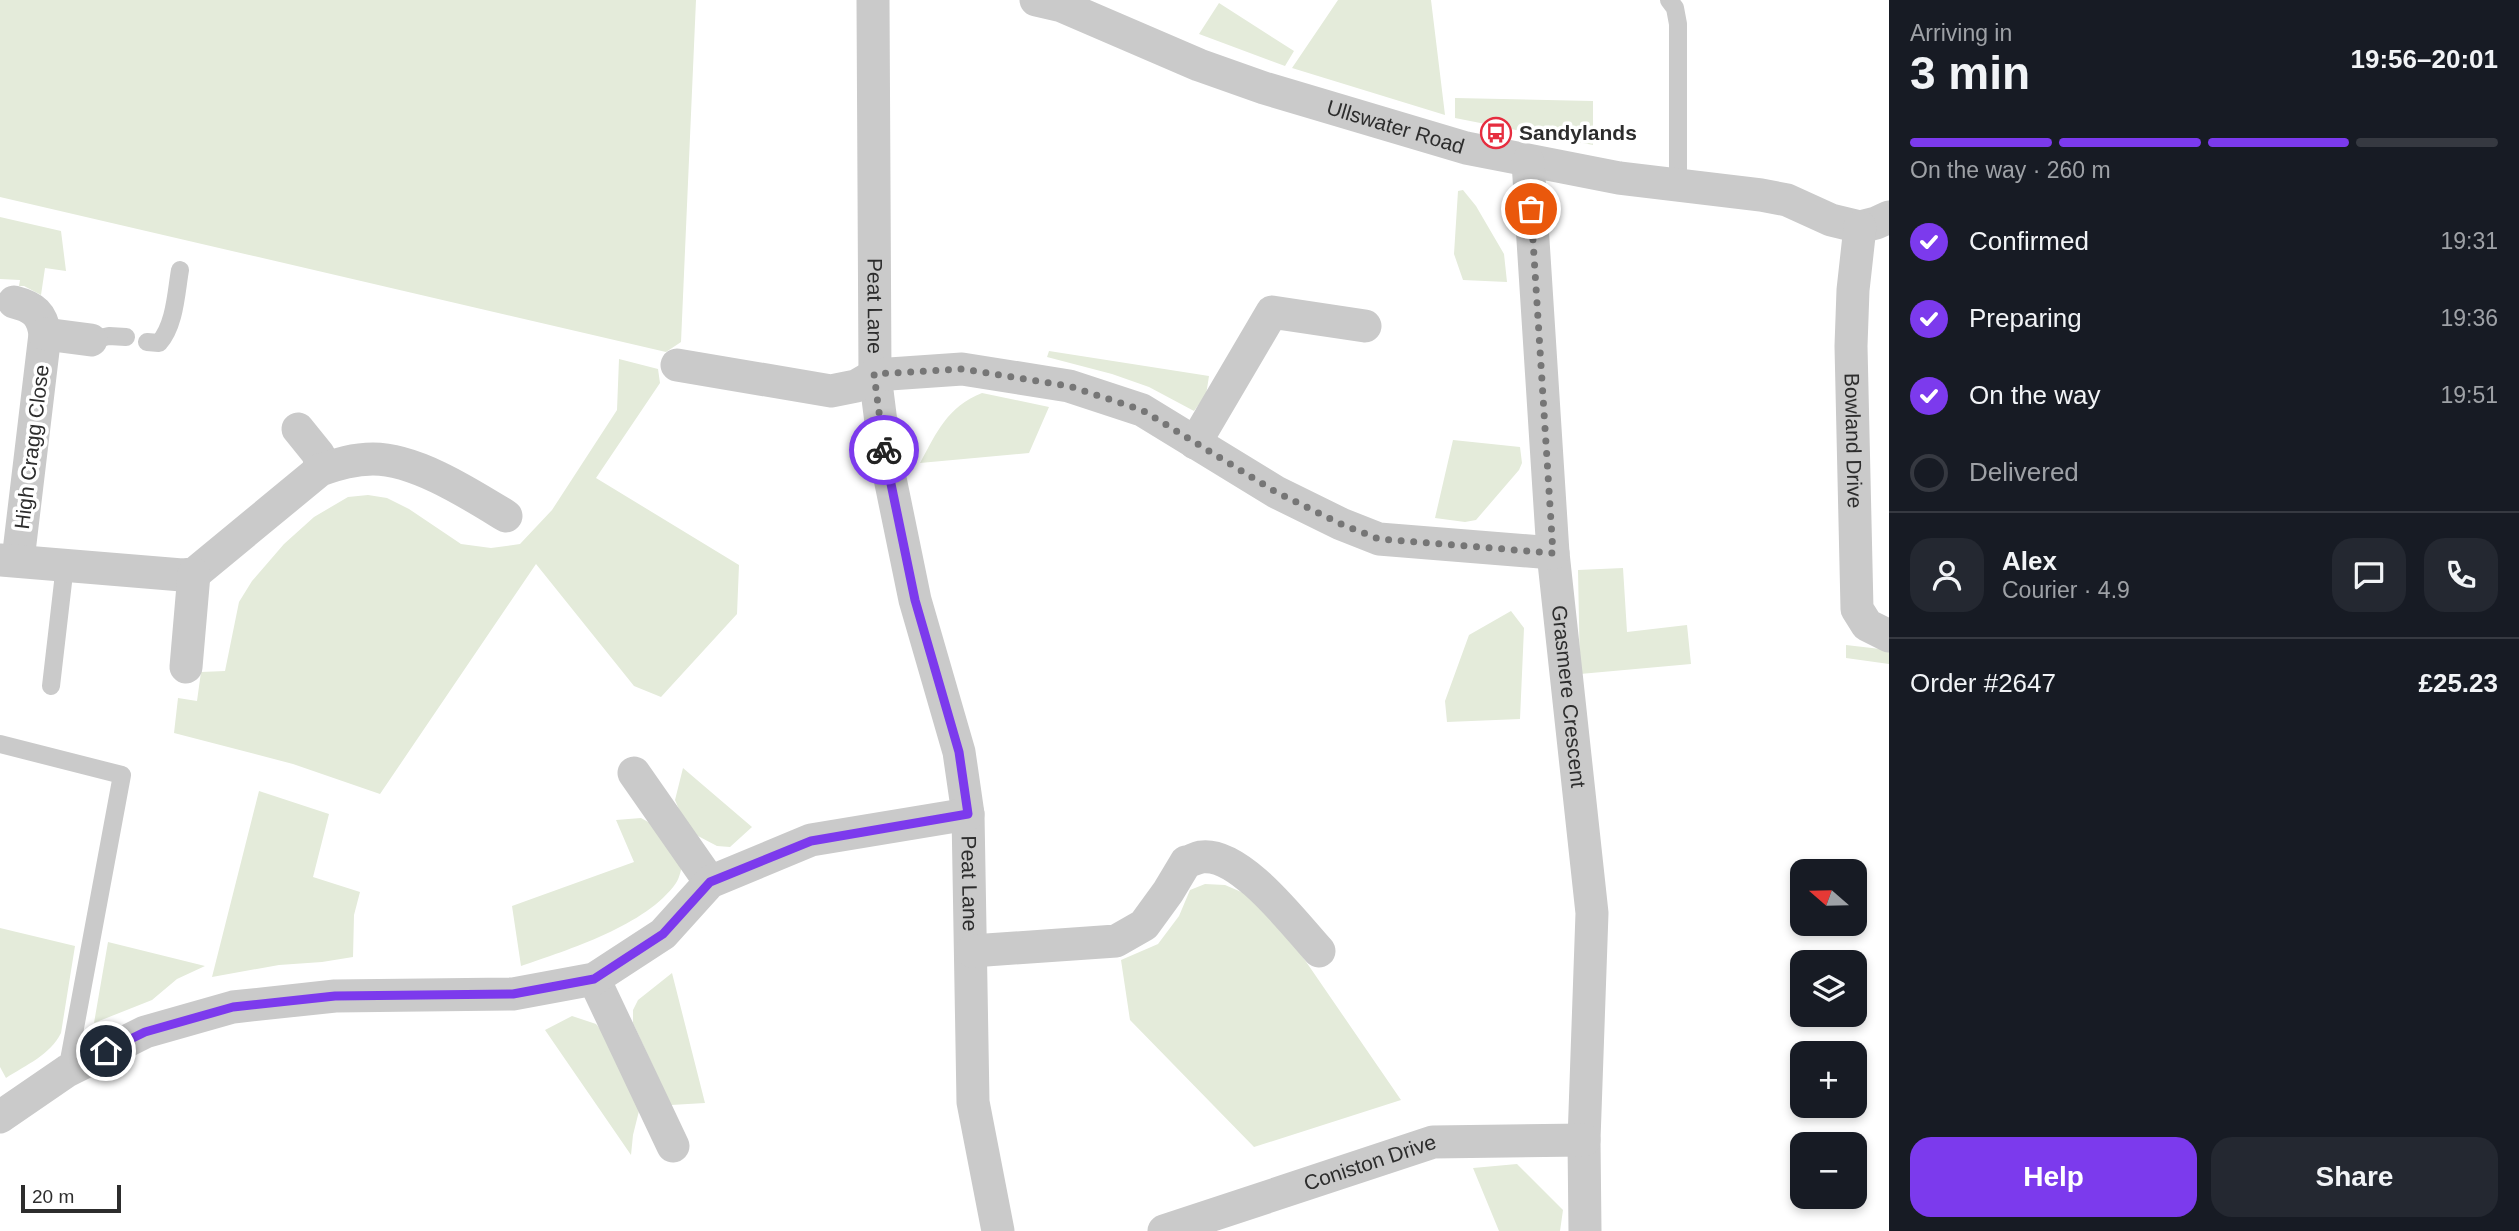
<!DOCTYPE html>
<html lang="en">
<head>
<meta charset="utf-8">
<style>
	body { margin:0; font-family:Helvetica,sans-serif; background:#242831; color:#f1f3f6; height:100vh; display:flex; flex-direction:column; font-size:26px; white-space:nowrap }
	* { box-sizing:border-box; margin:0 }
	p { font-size:23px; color:#9ea1a6 }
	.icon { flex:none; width:38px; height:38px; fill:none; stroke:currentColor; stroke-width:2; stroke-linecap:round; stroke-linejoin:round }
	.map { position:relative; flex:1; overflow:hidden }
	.details { display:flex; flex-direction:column; background:#171b24; width:630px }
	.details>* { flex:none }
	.needle { width:46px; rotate:290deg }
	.fabs { position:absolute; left:1790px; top:859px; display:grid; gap:14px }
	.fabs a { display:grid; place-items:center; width:77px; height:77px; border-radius:14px; background:#171b24; box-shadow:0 4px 10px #0003; font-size:35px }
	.scale { position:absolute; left:21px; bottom:18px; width:100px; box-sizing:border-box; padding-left:7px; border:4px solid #2d2d2d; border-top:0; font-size:19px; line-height:24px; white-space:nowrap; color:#2d2d2d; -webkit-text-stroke:5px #fff; paint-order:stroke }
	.pin { position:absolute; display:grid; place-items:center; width:60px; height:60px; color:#fff; margin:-30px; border:4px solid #fff; border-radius:50%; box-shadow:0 2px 7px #0007 }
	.courier { position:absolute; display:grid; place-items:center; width:70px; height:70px; margin:-35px; border:5px solid #7c3aed; border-radius:50%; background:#fff; color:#222; box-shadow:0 2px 9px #0007 }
	.summary em { font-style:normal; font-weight:700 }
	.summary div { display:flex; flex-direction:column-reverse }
	.summary { display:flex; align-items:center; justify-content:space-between; height:119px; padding:0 21px }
	h1 { font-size:46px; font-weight:700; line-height:52px }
	.bar { display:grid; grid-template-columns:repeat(4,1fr); gap:10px 7px; align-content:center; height:84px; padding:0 21px }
	.bar i { height:9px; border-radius:5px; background:#363941 }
	.bar .on { background:#7c3aed }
	.bar p { grid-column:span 4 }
	.line { display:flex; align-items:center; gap:18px; padding:0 21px; border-top:2px solid #363941 }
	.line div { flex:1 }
	.round { display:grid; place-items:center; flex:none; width:74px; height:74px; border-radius:21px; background:#242831 }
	ol { padding:0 21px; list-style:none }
	li { display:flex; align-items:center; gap:21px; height:77px }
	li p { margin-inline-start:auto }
	li .icon { padding:7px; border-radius:50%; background:#7c3aed; color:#fff; stroke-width:4 }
	li:last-child { color:#9ea1a6 }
	li i { width:38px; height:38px; border:4px solid #363941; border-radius:50% }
	.action { display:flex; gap:14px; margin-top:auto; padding:14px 21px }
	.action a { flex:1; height:80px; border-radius:21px; background:#7c3aed; color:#fff; font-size:28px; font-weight:700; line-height:80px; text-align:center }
	.action a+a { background:#242831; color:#f1f3f6 }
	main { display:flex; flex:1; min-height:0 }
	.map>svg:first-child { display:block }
	.green { fill:#e4ebda }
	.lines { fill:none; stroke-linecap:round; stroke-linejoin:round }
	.lane { stroke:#cacaca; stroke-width:18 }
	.street { stroke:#cacaca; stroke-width:33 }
	.done { stroke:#767676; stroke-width:7; stroke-dasharray:0 12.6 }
	.route { stroke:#7c3aed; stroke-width:9 }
	.labels { text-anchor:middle; stroke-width:7; stroke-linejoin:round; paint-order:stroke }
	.street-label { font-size:21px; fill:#2d2d2d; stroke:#fff }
	.poi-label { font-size:21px; font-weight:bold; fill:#2d2d2d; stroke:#fff; text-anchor:start }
</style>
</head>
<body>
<main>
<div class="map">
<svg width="1889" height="1231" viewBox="0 0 1889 1231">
	<rect width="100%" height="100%" fill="#fff"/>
	<path class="green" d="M 0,0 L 696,0 L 681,342 L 666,352 L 0,197 Z
		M 1338,0 L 1431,0 L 1445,115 L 1292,68 Z
		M 1219,3 L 1294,51 L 1285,66 L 1199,34 Z
		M 1455,98 L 1593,101 L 1593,145 L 1455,118 Z
		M 1463,190 L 1476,206 L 1504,254 L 1507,282 L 1463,280 L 1454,254 L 1458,191 Z
		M 0,217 L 61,231 L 66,271 L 45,268 L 41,295 L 24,286 L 19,286 L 20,280 L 0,279 Z
		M 1049,351 L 1209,376 L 1206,395 L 1194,411 L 1149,387 L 1112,374 L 1047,357 Z
		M 619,359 L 658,369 L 660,383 L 596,478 L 739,565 L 737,614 L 661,697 L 634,686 L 536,564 L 380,794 L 293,764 L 174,733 L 178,698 L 197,701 L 201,672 L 225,671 L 239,602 L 252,581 L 284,544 L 314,517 L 348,497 L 368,495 L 387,498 L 409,509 L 461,544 L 491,548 L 520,544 L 552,510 L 617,410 Z
		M 982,393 L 1049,407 L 1029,453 L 920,463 C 937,432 947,407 982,393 Z
		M 1453,440 L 1520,447 L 1522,463 L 1519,470 L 1476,520 L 1465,522 L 1435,518 Z
		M 1623,568 L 1627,632 L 1687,625 L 1691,664 L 1580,674 L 1578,570 Z
		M 1511,611 L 1524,628 L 1520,719 L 1447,722 L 1445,701 L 1469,635 Z
		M 1846,645 L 1889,650 L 1889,664 L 1846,658 Z
		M 683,768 L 752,827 L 730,847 L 717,846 L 698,836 L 683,819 L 675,800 Z
		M 259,791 L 329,814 L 313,877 L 360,892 L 354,915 L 353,957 L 322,962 L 279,965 L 212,977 Z
		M 641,818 L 659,828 L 683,862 C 681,869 680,877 676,883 C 647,925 568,950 521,966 L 512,906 L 634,862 L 616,820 Z
		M 1205,884 L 1225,885 L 1253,897 L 1298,950 L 1401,1100 L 1254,1147 L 1130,1020 L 1121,960 L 1158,944 L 1179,916 L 1190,890 Z
		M 0,928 L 75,946 L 61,1033 C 50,1055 26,1065 6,1078 L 0,1067 Z
		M 108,942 L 205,966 L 177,979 L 152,1000 L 94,1023 Z
		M 672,973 L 705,1103 L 671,1105 L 633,1023 L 633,1010 L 638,1000 Z
		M 572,1016 L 596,1024 L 609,1040 L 640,1107 L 633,1135 L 631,1155 L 545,1030 Z
		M 1517,1164 L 1563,1210 L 1560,1231 L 1499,1231 L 1473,1168 Z"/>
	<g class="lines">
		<path class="lane" d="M 1669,0 L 1675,8 L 1678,24 L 1678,186
			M 91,340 L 109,336 L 126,337
			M 147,342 L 159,343 C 175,325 176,293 180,270
			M 51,686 L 65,565
			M 0,744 L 122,775 L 67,1071"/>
		<g class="street">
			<path id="s1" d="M 873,0 L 875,375 L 885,454 L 915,600 L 959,752 L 968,814 L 973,1102 L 998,1231"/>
			<path id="s2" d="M 1036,0 L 1062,6 L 1199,65 L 1264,88 L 1466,148 L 1619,178 L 1761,195 L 1787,200 L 1831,220 L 1860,227 L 1876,223 L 1889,217"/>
			<path id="s3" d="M 1528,162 L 1553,553 L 1592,913 L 1584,1140 L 1585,1231"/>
			<path id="s4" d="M 1860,227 L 1853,290 L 1851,346 L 1857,609 L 1867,625 L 1889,636"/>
			<path d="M 14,302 C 34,307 42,314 45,334 L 18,560"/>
			<path d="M 45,334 L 91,340"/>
			<path d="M 677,365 L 831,391 L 856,386 L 875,375 L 962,369 L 1069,386 L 1142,410 L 1276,492 L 1341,524 L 1379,539 L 1553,553"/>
			<path d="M 298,429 L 319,455 L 320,470"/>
			<path d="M 1195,443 L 1272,312 L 1365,326"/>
			<path d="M 0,560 L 182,575 L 194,574 L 320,470 C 338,464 354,459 373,459 C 416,459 470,494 506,516"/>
			<path d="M 186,667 L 194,574"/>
			<path d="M 634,773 L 710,882"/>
			<path d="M 972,951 L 1116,941 L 1144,925 L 1168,892 L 1186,862 C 1191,861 1196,858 1201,857 C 1240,851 1295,925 1319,951"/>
			<path d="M 594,979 L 673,1146"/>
			<path d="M 0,1117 L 67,1071 L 145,1032 L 233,1007 L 335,996 L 513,994 L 594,979 L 663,934 L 710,882 L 811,840 L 968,814"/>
			<path id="s5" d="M 1164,1231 L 1433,1142 L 1584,1140"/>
		</g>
	</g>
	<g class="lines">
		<path class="done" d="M 884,450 L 874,374 L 962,369 L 1069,386 L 1142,410 L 1276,492 L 1341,524 L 1379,539 L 1553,553 L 1531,209"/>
		<path class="route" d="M 106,1051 L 145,1032 L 233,1007 L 335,996 L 513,994 L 594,979 L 663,934 L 710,882 L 811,841 L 968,814 L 959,752 L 915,600 L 884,450"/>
	</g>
	<defs>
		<g id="bus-ring" transform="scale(1.575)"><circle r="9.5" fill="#fff" stroke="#e62d3f" stroke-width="1.5"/><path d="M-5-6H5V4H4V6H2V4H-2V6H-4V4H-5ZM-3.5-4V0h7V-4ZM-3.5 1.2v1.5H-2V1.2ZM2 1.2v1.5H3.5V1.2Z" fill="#e62d3f"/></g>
	</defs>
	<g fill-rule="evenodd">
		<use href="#bus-ring" x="1496" y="133"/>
	</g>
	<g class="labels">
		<g class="street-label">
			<text dy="7" stroke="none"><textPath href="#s2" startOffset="382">Ullswater Road</textPath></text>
			<text dy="7" stroke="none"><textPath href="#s1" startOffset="306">Peat Lane</textPath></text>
			<text dy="7" stroke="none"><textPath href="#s4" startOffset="214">Bowland Drive</textPath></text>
			<text transform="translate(32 447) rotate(-83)" y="7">High Cragg Close</text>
			<text dy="7" stroke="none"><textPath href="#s3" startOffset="536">Grasmere Crescent</textPath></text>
			<text dy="7" stroke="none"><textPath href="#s1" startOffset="894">Peat Lane</textPath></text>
			<text dy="7" stroke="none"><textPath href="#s5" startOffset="217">Coniston Drive</textPath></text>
		</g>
		<g class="poi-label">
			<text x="1519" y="140">Sandylands</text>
		</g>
	</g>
</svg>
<div class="fabs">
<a><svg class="needle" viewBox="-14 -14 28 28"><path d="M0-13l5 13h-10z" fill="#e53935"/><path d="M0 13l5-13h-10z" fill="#9ea1a6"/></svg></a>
<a><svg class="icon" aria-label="layers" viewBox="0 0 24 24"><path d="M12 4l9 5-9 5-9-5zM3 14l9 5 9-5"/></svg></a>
<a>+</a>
<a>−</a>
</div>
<div class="scale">20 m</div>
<div class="pin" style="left:1531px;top:209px;background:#ea580c"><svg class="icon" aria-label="bag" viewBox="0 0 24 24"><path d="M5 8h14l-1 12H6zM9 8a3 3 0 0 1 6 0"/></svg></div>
<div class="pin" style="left:106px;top:1051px;background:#1f2937"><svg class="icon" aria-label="home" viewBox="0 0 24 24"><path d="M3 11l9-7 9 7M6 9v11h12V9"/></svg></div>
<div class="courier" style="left:884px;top:450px"><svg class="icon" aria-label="bike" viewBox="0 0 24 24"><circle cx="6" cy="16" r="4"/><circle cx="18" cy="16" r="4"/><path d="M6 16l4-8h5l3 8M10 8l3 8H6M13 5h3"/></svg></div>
</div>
<section class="details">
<div class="summary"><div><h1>3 min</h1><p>Arriving in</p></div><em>19:56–20:01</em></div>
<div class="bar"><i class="on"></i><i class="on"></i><i class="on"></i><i></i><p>On the way · 260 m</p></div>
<ol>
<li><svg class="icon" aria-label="check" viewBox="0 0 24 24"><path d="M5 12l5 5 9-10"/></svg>Confirmed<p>19:31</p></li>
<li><svg class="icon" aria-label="check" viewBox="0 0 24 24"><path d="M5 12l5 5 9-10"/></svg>Preparing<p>19:36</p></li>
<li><svg class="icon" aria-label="check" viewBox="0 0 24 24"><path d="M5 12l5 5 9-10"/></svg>On the way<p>19:51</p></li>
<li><i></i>Delivered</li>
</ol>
<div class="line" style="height:126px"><a class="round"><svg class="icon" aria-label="person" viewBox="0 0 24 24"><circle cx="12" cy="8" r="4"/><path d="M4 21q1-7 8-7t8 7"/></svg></a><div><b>Alex</b><p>Courier · 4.9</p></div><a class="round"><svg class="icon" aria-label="chat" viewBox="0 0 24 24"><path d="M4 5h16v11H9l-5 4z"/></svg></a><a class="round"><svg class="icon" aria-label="phone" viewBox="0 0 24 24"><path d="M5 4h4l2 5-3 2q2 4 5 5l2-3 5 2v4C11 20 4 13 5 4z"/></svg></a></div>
<div class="line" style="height:91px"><div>Order #2647</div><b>£25.23</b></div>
<div class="action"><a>Help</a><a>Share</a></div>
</section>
</main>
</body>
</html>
